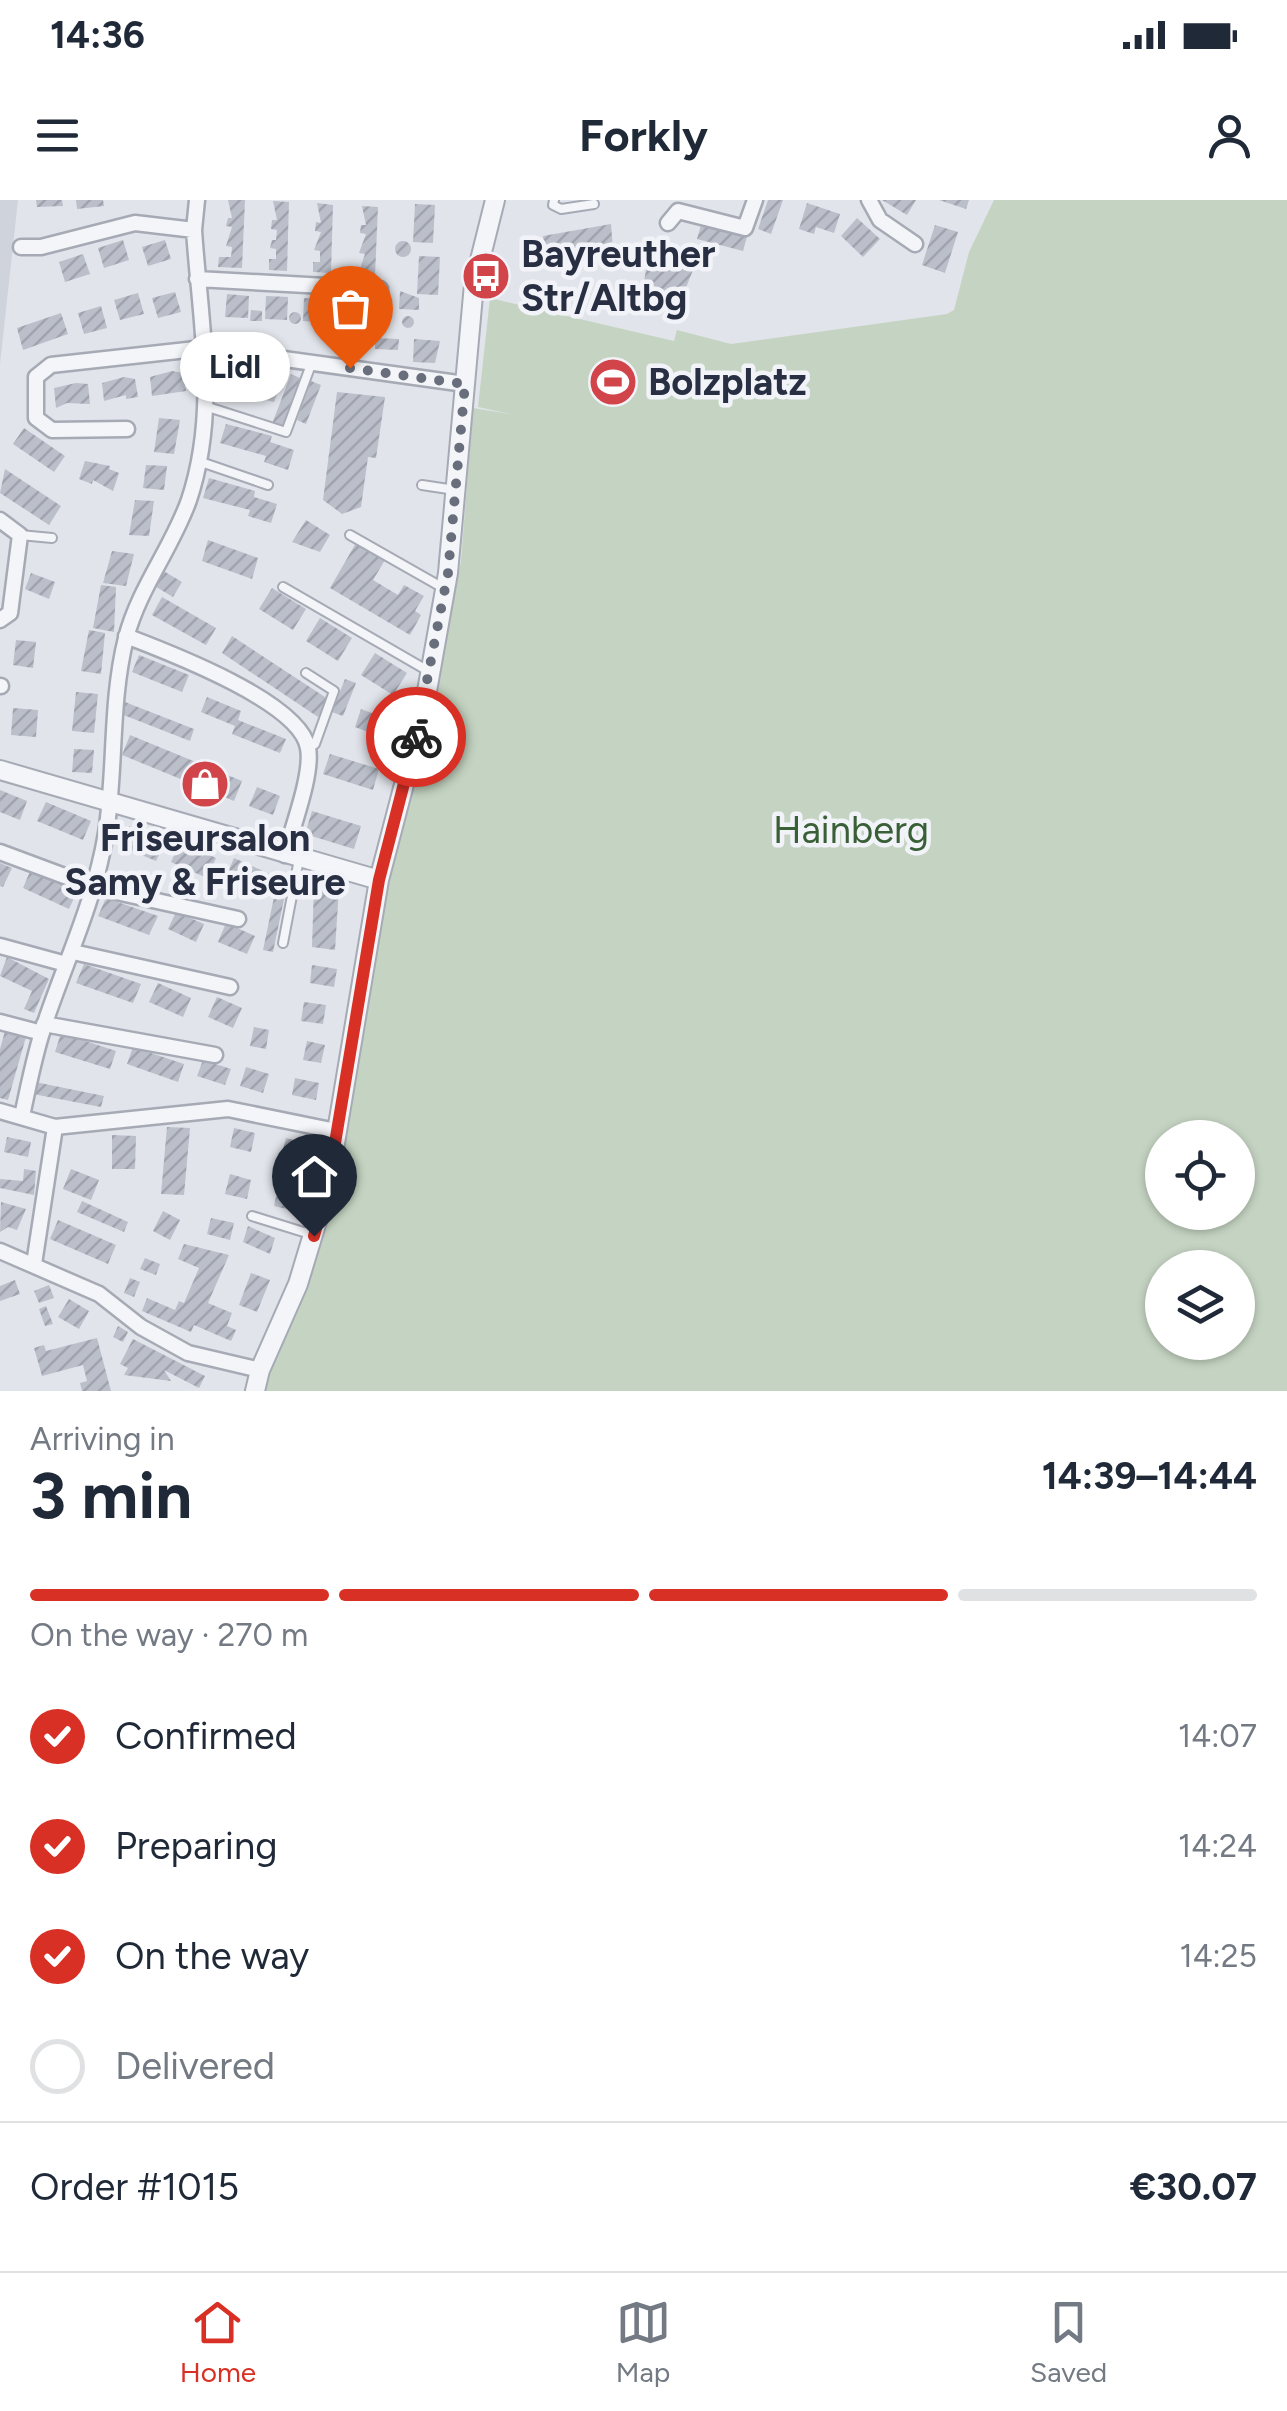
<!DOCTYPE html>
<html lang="en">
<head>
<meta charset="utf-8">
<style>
	body { margin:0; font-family:Figtree,sans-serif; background:#f2f2f3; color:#1f2937; height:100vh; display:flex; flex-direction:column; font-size:38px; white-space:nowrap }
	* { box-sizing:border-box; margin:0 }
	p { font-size:32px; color:#747a83 }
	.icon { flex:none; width:55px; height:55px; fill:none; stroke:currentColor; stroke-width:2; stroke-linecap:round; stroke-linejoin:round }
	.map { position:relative; height:1191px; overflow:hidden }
	.side { display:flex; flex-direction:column; background:#fff; flex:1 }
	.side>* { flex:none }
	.controls { position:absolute; left:1145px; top:920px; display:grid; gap:20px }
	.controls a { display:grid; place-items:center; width:110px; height:110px; border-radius:50%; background:#fff; box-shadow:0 2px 8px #0004; font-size:50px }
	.pin { position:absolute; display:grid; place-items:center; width:85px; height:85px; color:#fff; margin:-102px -42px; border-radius:50% 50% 50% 0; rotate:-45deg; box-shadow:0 0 10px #0007 }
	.pin .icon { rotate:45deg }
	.courier { position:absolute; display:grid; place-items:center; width:100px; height:100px; margin:-50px; border:8px solid #d93025; border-radius:50%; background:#fff; color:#222; box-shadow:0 2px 12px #0007 }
	.bubble { position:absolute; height:70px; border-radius:35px; background:#fff; box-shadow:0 2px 8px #0004; font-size:32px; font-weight:700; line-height:70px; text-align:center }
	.summary em { font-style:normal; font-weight:700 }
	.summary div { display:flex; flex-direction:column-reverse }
	.summary { display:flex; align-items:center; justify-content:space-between; height:170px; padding:0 30px }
	h1 { font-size:65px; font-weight:700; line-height:75px }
	.bar { display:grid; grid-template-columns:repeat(4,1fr); gap:15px 10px; align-content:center; height:120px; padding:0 30px }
	.bar i { height:12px; border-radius:8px; background:#e0e1e3 }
	.bar .selected { background:#d93025 }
	.bar p { grid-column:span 4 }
	.line { display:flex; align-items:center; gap:25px; padding:0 30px; border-top:2px solid #e0e1e3 }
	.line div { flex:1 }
	ol { padding:0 30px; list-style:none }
	li { display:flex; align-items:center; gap:30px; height:110px }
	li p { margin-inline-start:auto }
	li .icon { padding:10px; border-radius:50%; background:#d93025; color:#fff; stroke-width:4 }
	li:last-child { color:#747a83 }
	li i { width:55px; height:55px; border:5px solid #e0e1e3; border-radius:50% }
	.status { display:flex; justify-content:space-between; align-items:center; height:70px; padding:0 50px; background:#fff; direction:ltr }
	.status svg { height:28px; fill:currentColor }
	header { display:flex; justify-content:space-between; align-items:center; height:130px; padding:0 30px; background:#fff; font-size:45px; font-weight:700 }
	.tab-bar { display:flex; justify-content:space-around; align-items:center; height:140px; border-top:2px solid #e0e1e3; background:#fff; font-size:28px; color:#747a83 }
	.tab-bar a { display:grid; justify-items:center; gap:5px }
	.tab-bar .selected { color:#d93025 }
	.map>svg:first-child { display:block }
	.built { fill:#cfd3dc }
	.green { fill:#c5d4c2; fill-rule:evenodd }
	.building { fill:url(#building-hatch) }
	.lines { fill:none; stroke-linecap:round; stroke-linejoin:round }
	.service-casing { stroke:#a6aab5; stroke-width:12 }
	.minor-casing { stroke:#a6aab5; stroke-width:19 }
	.tertiary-casing { stroke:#a6aab5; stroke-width:22 }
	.service { stroke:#f4f5f8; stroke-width:8 }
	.minor { stroke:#f4f5f8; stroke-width:14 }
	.tertiary { stroke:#f4f5f8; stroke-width:18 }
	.done { stroke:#696e7d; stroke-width:10; stroke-dasharray:0 18 }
	.route { stroke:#d93025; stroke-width:12 }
	.labels { text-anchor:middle; stroke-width:9; stroke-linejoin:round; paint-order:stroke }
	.poi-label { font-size:38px; font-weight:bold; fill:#292f43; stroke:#f1f3f8; text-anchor:start }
	.park-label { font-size:38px; fill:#395f36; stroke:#f1f3f8 }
</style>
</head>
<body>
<div class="status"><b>14:36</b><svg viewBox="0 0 49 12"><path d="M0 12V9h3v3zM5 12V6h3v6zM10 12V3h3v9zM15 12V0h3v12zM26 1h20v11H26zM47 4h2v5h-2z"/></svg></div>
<header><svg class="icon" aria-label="menu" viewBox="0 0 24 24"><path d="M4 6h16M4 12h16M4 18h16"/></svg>Forkly<svg class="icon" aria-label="person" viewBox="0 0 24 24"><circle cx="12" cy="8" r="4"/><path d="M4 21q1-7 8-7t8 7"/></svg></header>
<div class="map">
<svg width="1287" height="1191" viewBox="0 0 1287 1191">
	<defs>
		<pattern id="building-hatch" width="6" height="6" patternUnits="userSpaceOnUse" patternTransform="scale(2.5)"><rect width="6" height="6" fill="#bbbfca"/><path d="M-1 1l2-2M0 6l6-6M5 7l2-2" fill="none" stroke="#a1a4af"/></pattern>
	</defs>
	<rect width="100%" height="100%" fill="#e1e4ea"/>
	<path class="built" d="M 0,0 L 18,0 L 0,164 Z"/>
	<path class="green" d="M 994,0 L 1287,0 L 1287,1191 L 252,1191 L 344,932 L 378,706 L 440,474 L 461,361 L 473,208 L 510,214 L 478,207 L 490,98 L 674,141 L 677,130 L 731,144 L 947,114 L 954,110 L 969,52 ZM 1162,938 L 1238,938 L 1238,1012 L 1162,1012 ZM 1162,1068 L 1238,1068 L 1238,1142 L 1162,1142 Z"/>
	<path class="building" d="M 36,0 L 62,0 L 63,6 L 37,7 Z
		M 76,0 L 103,0 L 104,6 L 77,9 Z
		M 228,0 L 245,0 L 242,68 L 218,67 L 219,57 L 231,57 L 232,47 L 226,46 L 232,27 L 226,26 L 228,18 L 232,18 Z
		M 768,0 L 783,0 L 771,34 L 758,29 Z
		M 882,0 L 916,0 L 907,15 Z
		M 939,0 L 969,0 L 966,9 Z
		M 273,1 L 289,2 L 287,71 L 269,70 L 269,59 L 276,59 L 276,49 L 270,48 L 272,40 L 276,40 L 277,30 L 271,29 L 272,20 L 277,20 Z
		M 317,3 L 333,5 L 331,73 L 313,72 L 313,62 L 320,62 L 320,51 L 314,50 L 321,32 L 315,31 L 316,22 L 321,23 Z
		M 807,3 L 840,14 L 834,33 L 816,27 L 814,34 L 799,29 Z
		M 415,4 L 435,5 L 433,43 L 413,42 Z
		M 362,6 L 378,7 L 375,76 L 358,75 L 365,54 L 359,53 L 366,34 L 360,33 L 361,25 L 366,25 Z
		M 857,18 L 880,39 L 863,57 L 841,36 Z
		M 611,24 L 613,50 L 546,61 L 543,36 Z
		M 701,25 L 747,37 L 743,51 L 697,39 Z
		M 935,25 L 958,32 L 945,73 L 922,65 Z
		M 123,40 L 129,60 L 104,68 L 98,48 Z
		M 165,40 L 171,59 L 148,66 L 142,47 Z
		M395 49a8 8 0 1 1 16 0a8 8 0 1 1-16 0Z
		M 651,42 L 665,46 L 660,64 L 670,66 L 672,59 L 695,65 L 679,105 L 641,98 Z
		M 83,54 L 90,74 L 65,82 L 59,62 Z
		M 419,56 L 440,57 L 438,95 L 417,94 Z
		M 400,91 L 419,98 L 419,110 L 399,109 Z
		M 175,92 L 181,112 L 158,118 L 152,98 Z
		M 138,93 L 144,114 L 120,120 L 114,100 Z
		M 227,94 L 249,96 L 248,118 L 225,117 Z
		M 266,96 L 288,97 L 287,120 L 265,119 Z
		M 304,98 L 327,100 L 325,123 L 303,121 Z
		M 101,106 L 107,128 L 84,134 L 78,113 Z
		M 251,110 L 262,111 L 262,121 L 250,121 Z
		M 344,110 L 378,112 L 376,135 L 343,133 Z
		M289 118a6 6 0 1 1 12 0a6 6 0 1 1-12 0Z
		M 61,113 L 68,134 L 23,150 L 17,128 Z
		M 328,115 L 340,115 L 339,126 L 328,126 Z
		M402 122a6 6 0 1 1 12 0a6 6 0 1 1-12 0Z
		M 375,138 L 399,139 L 398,150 L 375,149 Z
		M 414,139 L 440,141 L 435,163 L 413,162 Z
		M 172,171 L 183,173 L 186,191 L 152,196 L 150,177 Z
		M 233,171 L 281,183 L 274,202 L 226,190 Z
		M 291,174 L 300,178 L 282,227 L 272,224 Z
		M 124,177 L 135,179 L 138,197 L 126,199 L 126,195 L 104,201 L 102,183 Z
		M 311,181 L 321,185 L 306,224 L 297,220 Z
		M 76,183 L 88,184 L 90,204 L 67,203 L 56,208 L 54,188 Z
		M 337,192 L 385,197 L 376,258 L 368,257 L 361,307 L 342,314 L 323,300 Z
		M 159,218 L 180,220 L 174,254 L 154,252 Z
		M 226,224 L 272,236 L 270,242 L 294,250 L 288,270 L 264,262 L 266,256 L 220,243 Z
		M 24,228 L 65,256 L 54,272 L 13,244 Z
		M 85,261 L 110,266 L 109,269 L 119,273 L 113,291 L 93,280 L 92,284 L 79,279 Z
		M 146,265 L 167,266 L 164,290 L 143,288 Z
		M 5,269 L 61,306 L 49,325 L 0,293 Z
		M 209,278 L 255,291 L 254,297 L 277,304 L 271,323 L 248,316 L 250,310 L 203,298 Z
		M 135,300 L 154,301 L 149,336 L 129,335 Z
		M 306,320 L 330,335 L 320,352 L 292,342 Z
		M 208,340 L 258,358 L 252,379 L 202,361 Z
		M 356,343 L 385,360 L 373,380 L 398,395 L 404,385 L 424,396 L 415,411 L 421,415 L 410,435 L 330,388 Z
		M 112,351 L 134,354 L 126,386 L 103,383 Z
		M 162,370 L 182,382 L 173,397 L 153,385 Z
		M 31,373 L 55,382 L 49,399 L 25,389 Z
		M 101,385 L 116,387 L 114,432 L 93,428 Z
		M 272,388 L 306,409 L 293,430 L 259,409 Z
		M 162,397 L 216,428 L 206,445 L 152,415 Z
		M 320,418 L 352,438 L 338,461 L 306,441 Z
		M 89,430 L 105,433 L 101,474 L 81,471 Z
		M 232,436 L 328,499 L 318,517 L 222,453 Z
		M 16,440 L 36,442 L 33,468 L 13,465 Z
		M 375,453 L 407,473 L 393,495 L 361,475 Z
		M 139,455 L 189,475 L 182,492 L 132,472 Z
		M 345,479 L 356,483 L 343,516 L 332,512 Z
		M 76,492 L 98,494 L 94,533 L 72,531 Z
		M 207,497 L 241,511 L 238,520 L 286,539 L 280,553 L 232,534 L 235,526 L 201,512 Z
		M 125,502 L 194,529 L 190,541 L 121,514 Z
		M 13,508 L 38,510 L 36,537 L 11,535 Z
		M 361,509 L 396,522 L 389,540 L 355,527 Z
		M 130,535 L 242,581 L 234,601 L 122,555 Z
		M 74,549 L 94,550 L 92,573 L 72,572 Z
		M 330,554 L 379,569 L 373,590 L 323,574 Z
		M 257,587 L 280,596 L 273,615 L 249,606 Z
		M 0,590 L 27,601 L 20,620 L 0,612 Z
		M 46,602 L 91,621 L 83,640 L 37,621 Z
		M 312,611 L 361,626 L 354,649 L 305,634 Z
		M 129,626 L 165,642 L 156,661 L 120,646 Z
		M 180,642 L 216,658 L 207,678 L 171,662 Z
		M 234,658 L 270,674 L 262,692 L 226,677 Z
		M 0,663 L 12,668 L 3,687 L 0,686 Z
		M 31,669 L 78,689 L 69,709 L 23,688 Z
		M 278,678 L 288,680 L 273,752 L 263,750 Z
		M 314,685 L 339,688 L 335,750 L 312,747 Z
		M 106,698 L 158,716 L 149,735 L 98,716 Z
		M 176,712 L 204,724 L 196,742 L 168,729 Z
		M 226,723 L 255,736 L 247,754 L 218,742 Z
		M 7,757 L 49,779 L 34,813 L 24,809 L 32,791 L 0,776 Z
		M 84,764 L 141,784 L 133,803 L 76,783 Z
		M 312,765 L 337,769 L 334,787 L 310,783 Z
		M 158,783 L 191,798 L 183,817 L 149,802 Z
		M 217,797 L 242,808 L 233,828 L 208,817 Z
		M 304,802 L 326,805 L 323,824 L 301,821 Z
		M 254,827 L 269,830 L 266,849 L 250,846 Z
		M 5,831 L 26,837 L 8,900 L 0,898 L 0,849 Z
		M 61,833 L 116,851 L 110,869 L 55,852 Z
		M 307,841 L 325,845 L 321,863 L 303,860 Z
		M 133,847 L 184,864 L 178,882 L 127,864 Z
		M 203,860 L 231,869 L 225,885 L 197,876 Z
		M 246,867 L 269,874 L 263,893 L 240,886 Z
		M 295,878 L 319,883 L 316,900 L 292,895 Z
		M 35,882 L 104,896 L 101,907 L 33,894 Z
		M 167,927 L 190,928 L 184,995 L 161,994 Z
		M 234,928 L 255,933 L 251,952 L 230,947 Z
		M 112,935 L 136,936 L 135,969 L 112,969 Z
		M 7,937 L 31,942 L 28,957 L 4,952 Z
		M 286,938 L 303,942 L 299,960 L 281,956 Z
		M 24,969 L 36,971 L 34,995 L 0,988 L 0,979 L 23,981 Z
		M 71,969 L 99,980 L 91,1000 L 63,989 Z
		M 230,974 L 251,980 L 247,999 L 225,994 Z
		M 278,988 L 299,993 L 295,1011 L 274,1006 Z
		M 82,1001 L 128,1022 L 124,1032 L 77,1012 Z
		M 1,1002 L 26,1009 L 17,1030 L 8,1027 L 0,1032 Z
		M 163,1011 L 180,1020 L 170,1040 L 153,1031 Z
		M 211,1018 L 234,1023 L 230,1040 L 207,1034 Z
		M 58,1020 L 116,1045 L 108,1064 L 50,1039 Z
		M 248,1026 L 275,1038 L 270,1054 L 243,1042 Z
		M 184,1044 L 229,1055 L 208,1103 L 232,1113 L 227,1126 L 236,1130 L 231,1141 L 194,1125 L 191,1132 L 142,1111 L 147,1098 L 175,1110 L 179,1101 L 184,1103 L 199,1068 L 178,1059 Z
		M 145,1058 L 160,1064 L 156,1075 L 140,1069 Z
		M 251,1073 L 270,1080 L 257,1112 L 239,1105 Z
		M 130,1078 L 140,1082 L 134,1097 L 124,1093 Z
		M 15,1080 L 20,1094 L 0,1101 L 0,1086 Z
		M 49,1085 L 54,1098 L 39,1103 L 34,1091 Z
		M 69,1099 L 89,1111 L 79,1129 L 58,1117 Z
		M 46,1106 L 53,1124 L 45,1126 L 39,1109 Z
		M 118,1126 L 128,1132 L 123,1142 L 113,1137 Z
		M 97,1138 L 111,1191 L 82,1191 L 80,1183 L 87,1181 L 83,1165 L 42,1176 L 34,1148 L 44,1145 L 46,1151 Z
		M 133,1139 L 205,1176 L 199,1188 L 164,1170 L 171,1181 L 124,1175 L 128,1168 L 120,1164 Z"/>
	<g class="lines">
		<g class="service-casing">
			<path id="service" d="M 554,0 L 553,5 L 561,9 L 594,4
				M 208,207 L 286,232 L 312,162
				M 201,262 L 268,285
				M 422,285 L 455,290
				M 20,335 L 52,338
				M 350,335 L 445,389
				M 283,387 L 430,472
				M 306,473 L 334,491 L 315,544 L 308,548
				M 283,743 L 299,659
				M 252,1016 L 310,1034"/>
		</g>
		<g class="minor-casing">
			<path id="minor" d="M 869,0 L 880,20 L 915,44
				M 668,23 L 678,11 L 745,28 L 755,0
				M 21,47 L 41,47 L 135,23 L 194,30
				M 197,79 L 380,89 L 380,96
				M 127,229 L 52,230 L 36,218 L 36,177 L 51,165 L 205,148 L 465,184
				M 0,320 L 20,335 L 10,413 L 0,420
				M 126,436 C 168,452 300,502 308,548 C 313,574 292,628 285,655
				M 0,486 L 1,486
				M 0,652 L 94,687 L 238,719
				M 0,746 L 66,764
				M 73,752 L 230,787
				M 0,822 L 42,833
				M 44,824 L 215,855
				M 0,911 L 55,927 L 228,909 L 336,931
				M 22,916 C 29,884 35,851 46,820 C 67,758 95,700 106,633 C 116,568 110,502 126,438 C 139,388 172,348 189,300 C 219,210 200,122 194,30 L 197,0
				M 0,1051 L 99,1094 L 141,1127 L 188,1153 L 260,1170
				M 34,1064 L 55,927"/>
		</g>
		<g class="tertiary-casing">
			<path id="tertiary" d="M 0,570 L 379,680
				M 255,1191 L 260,1170 L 298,1084 L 328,985 L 379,680 L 424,508 L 448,373 L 474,84 L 495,0"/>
		</g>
		<use href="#service" class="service"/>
		<use href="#minor" class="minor"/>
		<use href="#tertiary" class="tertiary"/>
	</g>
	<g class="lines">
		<path class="done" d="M 350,168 L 465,184 L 448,373 L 416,537"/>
		<path class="route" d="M 314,1036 L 328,985 L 379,680 L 416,537"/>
	</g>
	<defs>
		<g id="bus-disc" transform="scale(2.5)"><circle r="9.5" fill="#d14449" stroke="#f1f3f8"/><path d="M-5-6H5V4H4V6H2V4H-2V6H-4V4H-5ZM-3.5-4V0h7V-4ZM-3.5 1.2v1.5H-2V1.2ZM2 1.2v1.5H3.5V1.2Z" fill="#fff"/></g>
		<g id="stadium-disc" transform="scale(2.5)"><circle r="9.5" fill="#d14449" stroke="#f1f3f8"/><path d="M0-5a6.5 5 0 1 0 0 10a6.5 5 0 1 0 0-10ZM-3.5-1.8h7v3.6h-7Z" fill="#fff"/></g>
		<g id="shop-disc" transform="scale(2.5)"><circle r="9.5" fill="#d14449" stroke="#f1f3f8"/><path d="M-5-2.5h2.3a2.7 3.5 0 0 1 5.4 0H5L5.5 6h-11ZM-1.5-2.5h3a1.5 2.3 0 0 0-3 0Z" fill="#fff"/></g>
	</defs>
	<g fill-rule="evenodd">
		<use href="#bus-disc" x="486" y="76"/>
		<use href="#stadium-disc" x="613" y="182"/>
		<use href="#shop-disc" x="205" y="584"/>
	</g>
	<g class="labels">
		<g class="poi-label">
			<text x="521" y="67">Bayreuther<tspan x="521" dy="44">Str/Altbg</tspan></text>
			<text x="648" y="195">Bolzplatz</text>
			<text x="205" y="651" text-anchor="middle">Friseursalon<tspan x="205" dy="44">Samy &amp; Friseure</tspan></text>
		</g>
		<g class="park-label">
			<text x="851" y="643">Hainberg</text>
		</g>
	</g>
</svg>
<div class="controls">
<a><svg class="icon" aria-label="locate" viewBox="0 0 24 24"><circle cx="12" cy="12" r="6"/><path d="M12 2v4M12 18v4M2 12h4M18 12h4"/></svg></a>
<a><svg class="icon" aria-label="layers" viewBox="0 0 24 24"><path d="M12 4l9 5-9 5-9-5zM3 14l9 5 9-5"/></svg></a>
</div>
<div class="pin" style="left:350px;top:168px;background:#ea580c"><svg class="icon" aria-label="bag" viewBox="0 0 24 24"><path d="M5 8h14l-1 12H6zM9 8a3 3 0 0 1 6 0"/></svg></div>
<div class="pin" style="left:314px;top:1036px;background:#1f2937"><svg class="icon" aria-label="home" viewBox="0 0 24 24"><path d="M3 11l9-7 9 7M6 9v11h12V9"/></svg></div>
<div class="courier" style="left:416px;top:537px"><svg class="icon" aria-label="bike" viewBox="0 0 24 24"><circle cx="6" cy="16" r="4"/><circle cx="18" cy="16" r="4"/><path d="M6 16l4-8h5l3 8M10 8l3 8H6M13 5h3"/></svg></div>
<div class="bubble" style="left:180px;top:132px;width:110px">Lidl</div>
</div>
<section class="side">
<div class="summary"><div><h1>3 min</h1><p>Arriving in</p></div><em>14:39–14:44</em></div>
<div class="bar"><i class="selected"></i><i class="selected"></i><i class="selected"></i><i></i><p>On the way · 270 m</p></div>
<ol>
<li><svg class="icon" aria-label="check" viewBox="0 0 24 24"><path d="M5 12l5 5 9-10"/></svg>Confirmed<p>14:07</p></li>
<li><svg class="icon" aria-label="check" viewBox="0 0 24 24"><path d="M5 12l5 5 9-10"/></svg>Preparing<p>14:24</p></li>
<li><svg class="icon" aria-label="check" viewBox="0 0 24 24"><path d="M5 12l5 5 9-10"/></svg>On the way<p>14:25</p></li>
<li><i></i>Delivered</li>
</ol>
<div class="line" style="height:130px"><div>Order #1015</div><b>€30.07</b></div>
</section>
<nav class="tab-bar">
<a class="selected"><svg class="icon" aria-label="home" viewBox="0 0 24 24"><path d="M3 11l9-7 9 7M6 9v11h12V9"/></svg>Home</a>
<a><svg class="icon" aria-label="map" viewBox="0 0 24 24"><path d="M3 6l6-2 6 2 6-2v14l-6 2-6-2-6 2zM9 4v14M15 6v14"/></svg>Map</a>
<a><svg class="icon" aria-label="saved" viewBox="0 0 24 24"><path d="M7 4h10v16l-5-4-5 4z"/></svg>Saved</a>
</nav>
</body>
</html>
